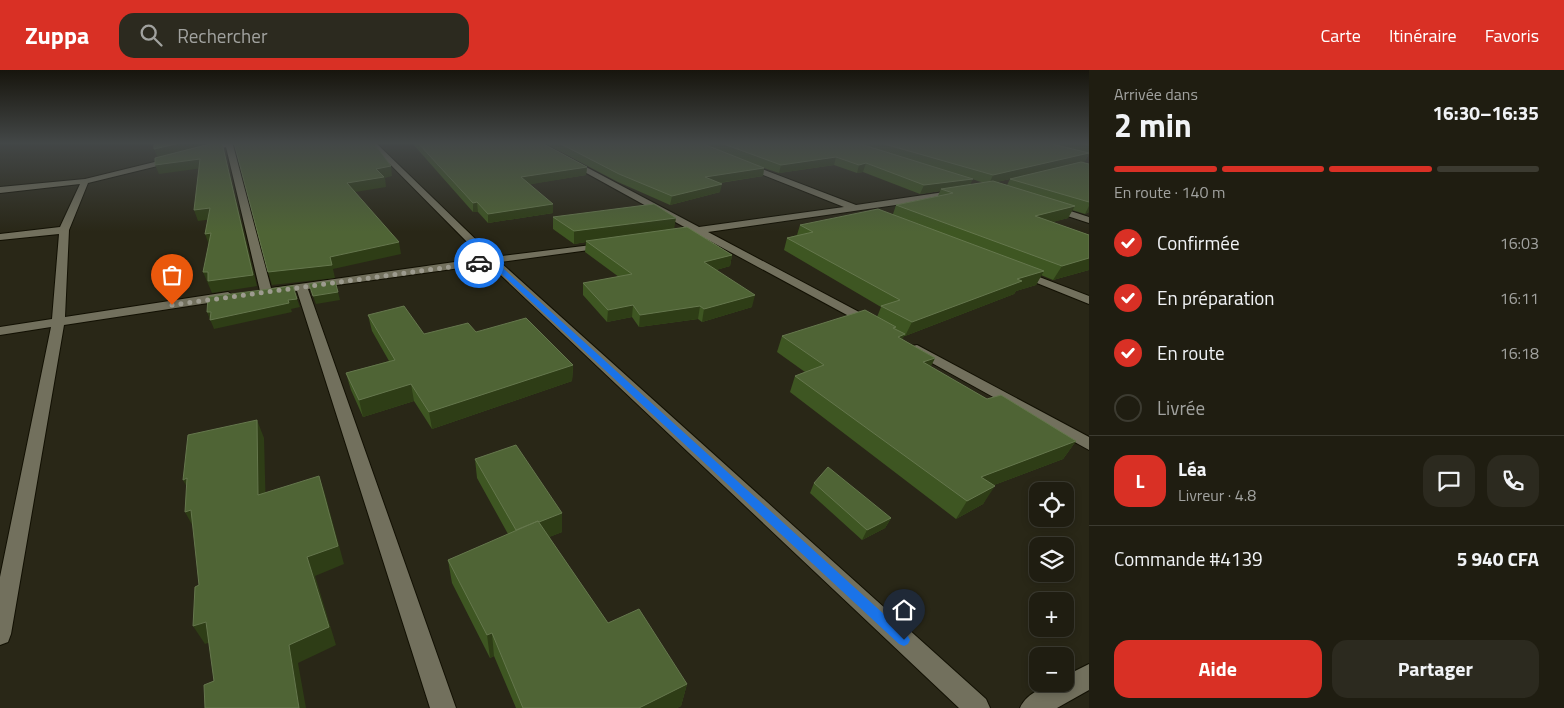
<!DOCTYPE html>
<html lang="fr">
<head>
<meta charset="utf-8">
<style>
	body { margin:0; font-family:"Titillium Web",sans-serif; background:#2c2a1f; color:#f1f3f6; height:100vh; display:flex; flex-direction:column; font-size:19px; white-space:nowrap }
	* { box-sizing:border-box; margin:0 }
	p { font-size:16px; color:#a1a29f }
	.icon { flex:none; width:28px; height:28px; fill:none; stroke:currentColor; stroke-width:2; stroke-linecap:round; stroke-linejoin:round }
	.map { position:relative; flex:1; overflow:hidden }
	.sheet { display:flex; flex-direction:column; background:#1f1d11; width:475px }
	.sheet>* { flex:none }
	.controls { position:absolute; left:1029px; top:412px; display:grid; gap:10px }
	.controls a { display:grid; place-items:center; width:45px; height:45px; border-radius:10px; background:#1f1d11; box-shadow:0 2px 8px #0003,0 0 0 1px #3c3b31; font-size:25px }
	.pin { position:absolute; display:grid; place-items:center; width:42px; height:42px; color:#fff; margin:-51px -21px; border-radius:50% 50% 50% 0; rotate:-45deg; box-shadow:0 0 5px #0007 }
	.pin .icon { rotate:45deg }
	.courier { position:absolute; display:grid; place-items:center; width:50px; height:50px; margin:-25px; border:4px solid #1a73e8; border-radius:50%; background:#fff; color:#222; box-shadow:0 1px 6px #0007 }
	.headline em { font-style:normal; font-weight:700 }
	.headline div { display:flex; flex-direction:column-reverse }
	.headline { display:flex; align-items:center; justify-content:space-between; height:85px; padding:0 25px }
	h1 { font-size:32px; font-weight:700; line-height:38px }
	.bar { display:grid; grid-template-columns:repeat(4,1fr); gap:8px 5px; align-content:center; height:60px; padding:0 25px }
	.bar i { height:6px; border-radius:4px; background:#3c3b31 }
	.bar .current { background:#d93025 }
	.bar p { grid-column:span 4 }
	.line { display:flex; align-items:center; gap:12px; padding:0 25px; border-top:1px solid #3c3b31 }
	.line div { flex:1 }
	.round { display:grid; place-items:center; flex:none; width:52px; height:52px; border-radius:15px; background:#2c2a1f }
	ol { padding:0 25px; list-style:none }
	li { display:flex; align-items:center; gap:15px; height:55px }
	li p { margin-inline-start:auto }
	li .icon { padding:5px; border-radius:50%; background:#d93025; color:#fff; stroke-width:4 }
	li:last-child { color:#a1a29f }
	li i { width:28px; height:28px; border:2px solid #3c3b31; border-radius:50% }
	.primary-button { display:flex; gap:10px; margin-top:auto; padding:10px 25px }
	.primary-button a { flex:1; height:58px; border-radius:15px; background:#d93025; color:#fff; font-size:20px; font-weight:700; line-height:58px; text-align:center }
	.primary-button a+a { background:#2c2a1f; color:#f1f3f6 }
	header { display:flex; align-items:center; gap:30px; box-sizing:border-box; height:70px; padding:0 25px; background:#d93025; color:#fff }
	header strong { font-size:24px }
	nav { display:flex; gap:28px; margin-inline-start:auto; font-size:18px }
	.search { width:350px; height:45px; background:#2c2a1f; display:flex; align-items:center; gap:12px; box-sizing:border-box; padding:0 18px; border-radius:15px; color:#a1a29f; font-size:19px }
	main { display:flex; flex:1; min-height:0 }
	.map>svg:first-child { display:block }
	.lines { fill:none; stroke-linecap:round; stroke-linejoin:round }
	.street-casing { stroke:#121003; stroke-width:2 }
	.street { fill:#72705d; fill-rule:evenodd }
	.wall { fill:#3e5622; fill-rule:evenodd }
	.shaded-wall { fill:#2e3d16 }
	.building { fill:#4f6435; stroke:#65774d }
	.route { fill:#1a73e8 }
	.done { stroke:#9d9b8f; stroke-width:5; stroke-dasharray:0 9 }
</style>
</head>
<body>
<header>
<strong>Zuppa</strong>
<div class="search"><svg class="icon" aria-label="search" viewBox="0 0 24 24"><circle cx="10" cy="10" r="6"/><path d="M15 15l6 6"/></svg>Rechercher</div>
<nav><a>Carte</a><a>Itinéraire</a><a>Favoris</a></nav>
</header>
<main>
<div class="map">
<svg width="1089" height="638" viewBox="0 0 1089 638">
	<rect width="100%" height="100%" fill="#292717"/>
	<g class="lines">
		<g class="street-casing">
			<path id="street" d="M 225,73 L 238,73 L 233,75 L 271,218 L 483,188 L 369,73 L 376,73 L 494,187 L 608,173 L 609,175 L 608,177 L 604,178 L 500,192 L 986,629 L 990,638 L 959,638 L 489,194 L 308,219 L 456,638 L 430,638 L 297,221 L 276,224 L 271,222 L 266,225 L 260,221 L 226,77 L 205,83 L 201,81 Z
				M 532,73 L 541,73 L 699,157 L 844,137 L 743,97 L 743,93 L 746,93 L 856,135 L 958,120 L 962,123 L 958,126 L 708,162 L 876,251 L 877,254 L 871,258 L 697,164 L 670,166 L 670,162 L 688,159 Z
				M 175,87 L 178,87 L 178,91 L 88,113 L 69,160 L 65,247 L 228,222 L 234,226 L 228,230 L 64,255 L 11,564 L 8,572 L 0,575 L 0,507 L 51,257 L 0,265 L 0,257 L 52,249 L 59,164 L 0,170 L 0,164 L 60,157 L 80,114 L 0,123 L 0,117 L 85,109 Z
				M 1052,135 L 1089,147 L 1089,153 L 1049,140 L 1047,138 Z
				M 1021,200 L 1089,226 L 1089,234 L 1017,205 L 1015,203 Z
				M 917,275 L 1089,367 L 1089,380 L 912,282 L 910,279 L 912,276 Z
				M 1089,594 L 1089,620 L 1057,638 L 1020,638 C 1027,622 1048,614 1065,614 L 1065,606 Z"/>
		</g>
		<use href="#street" class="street"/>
	</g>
	<path class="wall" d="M 412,73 L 542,73 L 587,97 L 586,105 L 530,114 L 553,143 L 488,153 L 478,142 L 473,142 Z
		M 544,73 L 1089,73 L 1089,84 L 1085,91 L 1082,92 L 1089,94 L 1089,142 L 1085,144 L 1072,140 L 1068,148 L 1052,152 L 1089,165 L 1089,200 L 1053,210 L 1041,205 L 1036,215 L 1016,221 L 1014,224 L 905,266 L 904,266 L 902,269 L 935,288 L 930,297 L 987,329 L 1076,371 L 1063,389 L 994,415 L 983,434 L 956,449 L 790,322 L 795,306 L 805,302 L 777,282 L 782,266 L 877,247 L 881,237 L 784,180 L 787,168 L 797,165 L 800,155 L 893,144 L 896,135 L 938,126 L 940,121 L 920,124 L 863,102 L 857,103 L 834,95 L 779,103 L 764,98 L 763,106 L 720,113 L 720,122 L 670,135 L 618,112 ZM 972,109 L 984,113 L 970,115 ZM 1010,109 L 1007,115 L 996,112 Z
		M 553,147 L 674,159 L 732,185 L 730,196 L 716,200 L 752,237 L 702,252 L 698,249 L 639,257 L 632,247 L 607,252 L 583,225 L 583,213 L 619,207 L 585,182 L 586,172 L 574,174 L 553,159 Z
		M 368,245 L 424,264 L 476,262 L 573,295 L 572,311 L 432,359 L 414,331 L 363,347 L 351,320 L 346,303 L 389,291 L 372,261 Z
		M 475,389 L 562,462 L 549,467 L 608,553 L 687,614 L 681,636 L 677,638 L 516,638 L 494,586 L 490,588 L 452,513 L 448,490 L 508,464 L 477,408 Z
		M 814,413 L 891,448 L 885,458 L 862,470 L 810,423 Z"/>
	<path class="shaded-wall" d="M 180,73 L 219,73 L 158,88 L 154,79 Z
		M 222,73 L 257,216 L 212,223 L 203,202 L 208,202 Z
		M 1089,83 L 1085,91 L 989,114 L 993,105 Z
		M 836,87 L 834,95 L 779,103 L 781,95 Z
		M 200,89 L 203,98 L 159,104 L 155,95 Z
		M 866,93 L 863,102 L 857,103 L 859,95 Z
		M 391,96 L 392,106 L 385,108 L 386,117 L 349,123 L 347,113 L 376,99 Z
		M 587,97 L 586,105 L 521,116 L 521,107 Z
		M 764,98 L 763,106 L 704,115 L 705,107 Z
		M 973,109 L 969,117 L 941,119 L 940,121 L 920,124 L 924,115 Z
		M 722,114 L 720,122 L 670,135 L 672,126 Z
		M 477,132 L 478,142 L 473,142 L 473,133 Z
		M 553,134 L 553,143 L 488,153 L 488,144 Z
		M 1075,136 L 1068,148 L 1028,159 L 1035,146 Z
		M 1089,136 L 1089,142 L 1085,144 Z
		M 210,138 L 213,149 L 198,151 L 194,140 Z
		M 676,148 L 674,160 L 586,171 L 586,172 L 574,174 L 574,161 Z
		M 211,163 L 209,175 L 205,164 Z
		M 399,172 L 401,184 L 333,199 L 335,208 L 272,215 L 268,202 L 330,187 Z
		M 732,185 L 730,196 L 702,204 L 704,192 Z
		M 1089,188 L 1089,200 L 1053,210 L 1062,196 Z
		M 1044,201 L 1036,215 L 1016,221 L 1014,224 L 905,266 L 912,252 L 1017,209 Z
		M 338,222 L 340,230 L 316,234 L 313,226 Z
		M 755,225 L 752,237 L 702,252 L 704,239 Z
		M 297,229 L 300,237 L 291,239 L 292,242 L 214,259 L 207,242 Z
		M 633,235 L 632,247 L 607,252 L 608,240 Z
		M 700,236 L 698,249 L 639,257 L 640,245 Z
		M 905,264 L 897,280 L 898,267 Z
		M 935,288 L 927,304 L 923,292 Z
		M 573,295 L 572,311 L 432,359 L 429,342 Z
		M 411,314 L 414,331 L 363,347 L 359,330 Z
		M 257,350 L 264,368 L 266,444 L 258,425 Z
		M 1076,371 L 1063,389 L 970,424 L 981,407 Z
		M 319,406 L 325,424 L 344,494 L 315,506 L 336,575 L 298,593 L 306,638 L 299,638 L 289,575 Z
		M 187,408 L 193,428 L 183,410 Z
		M 995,416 L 983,434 L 956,449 L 967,431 Z
		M 191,440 L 195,460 L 185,442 Z
		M 562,443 L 562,462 L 517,480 L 516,461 Z
		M 891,448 L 885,458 L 862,470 L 867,460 Z
		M 206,552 L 217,570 L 205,574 L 193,556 Z
		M 492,563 L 494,586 L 490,588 L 487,565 Z
		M 687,614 L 681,636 L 677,638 L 639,638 Z"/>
	<path class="building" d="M 154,73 L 180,73 L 154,79 Z
		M 214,73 L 222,73 L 253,205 L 208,211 L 208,202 L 203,202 L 211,163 L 205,164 L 210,138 L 194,140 L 200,89 L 155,95 L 155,88 Z
		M 234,73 L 374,73 L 391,96 L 376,99 L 384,107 L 347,113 L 399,172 L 330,187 L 332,195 L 268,202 Z
		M 418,73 L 542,73 L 587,97 L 521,107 L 553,134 L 488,144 L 477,132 L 473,133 Z
		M 559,73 L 701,73 L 764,98 L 705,107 L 722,114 L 672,126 L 619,104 Z
		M 721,73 L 857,73 L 973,109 L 924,115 L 866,93 L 859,95 L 836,87 L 781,95 Z
		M 881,73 L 1048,73 L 1089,83 L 993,105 Z
		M 1078,73 L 1089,73 L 1089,75 Z
		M 1081,92 L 1089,94 L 1089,132 L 1010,109 Z
		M 993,111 L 1075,136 L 1035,146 L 1089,165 L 1089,188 L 1062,196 L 896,135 L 953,123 L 941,119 Z
		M 654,134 L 676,148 L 574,161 L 553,147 Z
		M 878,139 L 1044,201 L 1017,209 L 1022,211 L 912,252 L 881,236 L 900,230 L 787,168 L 813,162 L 800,155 Z
		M 687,157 L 732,185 L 704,192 L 755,225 L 704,239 L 700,236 L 640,245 L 633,235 L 608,240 L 583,213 L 632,204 L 586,171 Z
		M 335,211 L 338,222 L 313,226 L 309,214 Z
		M 293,216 L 297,229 L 288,230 L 289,233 L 210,250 L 211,242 L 207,242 L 208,227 Z
		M 404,236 L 424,264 L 468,253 L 476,262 L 526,248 L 573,295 L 429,342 L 411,314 L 359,330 L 346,303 L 395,290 L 368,245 Z
		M 865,240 L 896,257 L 893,258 L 905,264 L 898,267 L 935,288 L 923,292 L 987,329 L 1001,325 L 1076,371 L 981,407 L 995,416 L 967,431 L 795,306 L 824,295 L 782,266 Z
		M 257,350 L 258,425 L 319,406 L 338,476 L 307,487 L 329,557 L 289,575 L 299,638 L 205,638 L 204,615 L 214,611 L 206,552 L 193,556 L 195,517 L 199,515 L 191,440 L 185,442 L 187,408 L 183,410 L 188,365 Z
		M 516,375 L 562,443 L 539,452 L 538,451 L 516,460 L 475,389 Z
		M 828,397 L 891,448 L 867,460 L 814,413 Z
		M 538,451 L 608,553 L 639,539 L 687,614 L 639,638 L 523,638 L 492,563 L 487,565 L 448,490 Z"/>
	<linearGradient id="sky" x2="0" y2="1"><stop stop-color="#17150d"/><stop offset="0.45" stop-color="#434747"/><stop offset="1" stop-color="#434747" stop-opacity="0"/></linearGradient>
	<rect width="1089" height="162" fill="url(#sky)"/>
	<path class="route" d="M 494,190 L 908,566 L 910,570 L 908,574 L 904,576 L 899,574 L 490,193 L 479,195 L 476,193 Z"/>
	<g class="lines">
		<path class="done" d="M 172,235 L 479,193"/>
	</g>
</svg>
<div class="controls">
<a><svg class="icon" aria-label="locate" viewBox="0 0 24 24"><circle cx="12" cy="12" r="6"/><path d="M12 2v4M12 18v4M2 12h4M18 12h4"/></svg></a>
<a><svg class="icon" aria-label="layers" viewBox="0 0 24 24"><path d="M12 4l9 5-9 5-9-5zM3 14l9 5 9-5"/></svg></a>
<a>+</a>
<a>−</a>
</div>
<div class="pin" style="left:172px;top:235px;background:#ea580c"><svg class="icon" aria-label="bag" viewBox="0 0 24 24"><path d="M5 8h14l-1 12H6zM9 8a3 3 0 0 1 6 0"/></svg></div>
<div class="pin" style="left:904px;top:570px;background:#1f2937"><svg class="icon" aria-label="home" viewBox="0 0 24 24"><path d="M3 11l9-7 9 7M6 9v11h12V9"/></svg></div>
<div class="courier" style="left:479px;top:193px"><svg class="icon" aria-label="car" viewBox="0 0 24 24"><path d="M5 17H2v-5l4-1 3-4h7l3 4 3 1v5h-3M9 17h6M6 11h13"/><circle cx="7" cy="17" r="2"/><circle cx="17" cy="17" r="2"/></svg></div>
</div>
<section class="sheet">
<div class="headline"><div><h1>2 min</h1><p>Arrivée dans</p></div><em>16:30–16:35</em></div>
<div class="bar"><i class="current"></i><i class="current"></i><i class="current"></i><i></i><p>En route · 140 m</p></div>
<ol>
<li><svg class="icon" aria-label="check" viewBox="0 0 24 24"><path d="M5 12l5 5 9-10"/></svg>Confirmée<p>16:03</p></li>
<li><svg class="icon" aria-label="check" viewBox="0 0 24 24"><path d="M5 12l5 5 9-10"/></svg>En préparation<p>16:11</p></li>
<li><svg class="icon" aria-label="check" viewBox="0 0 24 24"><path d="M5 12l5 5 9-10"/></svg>En route<p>16:18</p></li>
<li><i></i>Livrée</li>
</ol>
<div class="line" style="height:90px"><b class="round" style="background:#d93025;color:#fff">L</b><div><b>Léa</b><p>Livreur · 4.8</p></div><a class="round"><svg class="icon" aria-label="chat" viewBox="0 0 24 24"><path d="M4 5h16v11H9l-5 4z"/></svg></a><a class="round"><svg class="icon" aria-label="phone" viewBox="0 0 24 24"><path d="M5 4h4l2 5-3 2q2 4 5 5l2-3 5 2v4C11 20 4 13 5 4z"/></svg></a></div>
<div class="line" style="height:65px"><div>Commande #4139</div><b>5 940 CFA</b></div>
<div class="primary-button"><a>Aide</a><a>Partager</a></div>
</section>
</main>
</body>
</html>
